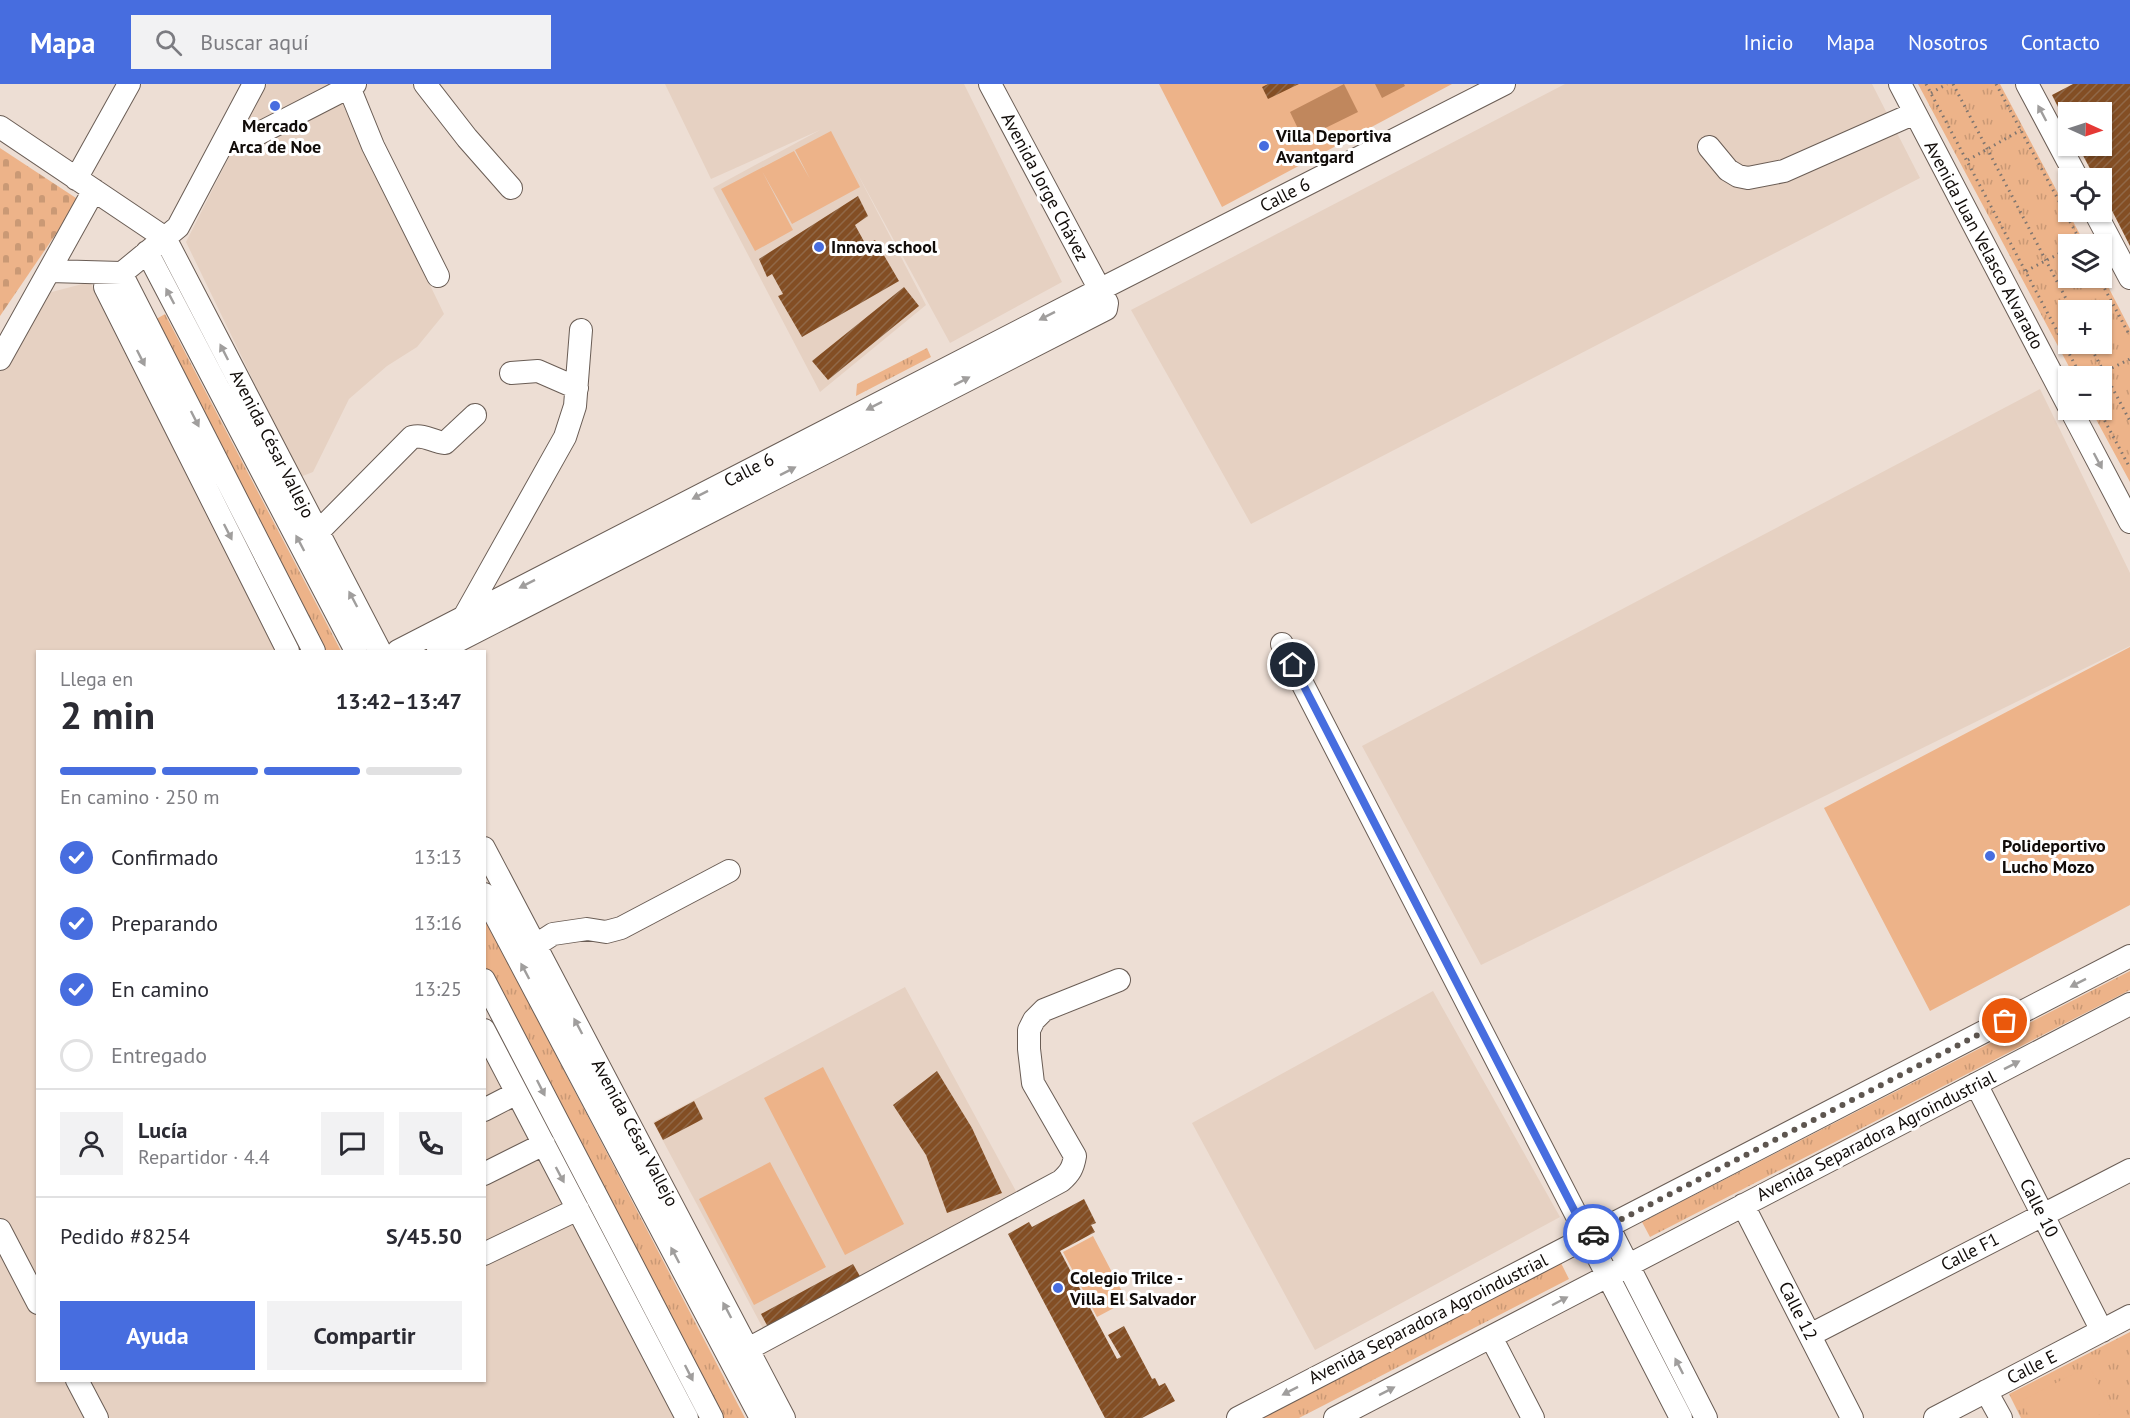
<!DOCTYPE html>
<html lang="es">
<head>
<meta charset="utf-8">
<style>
	body { margin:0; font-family:"PT Sans",sans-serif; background:#f2f2f3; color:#2b2b33; height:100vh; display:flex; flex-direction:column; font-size:22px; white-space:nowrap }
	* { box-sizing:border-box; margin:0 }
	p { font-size:20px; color:#7c7c81 }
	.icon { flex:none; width:33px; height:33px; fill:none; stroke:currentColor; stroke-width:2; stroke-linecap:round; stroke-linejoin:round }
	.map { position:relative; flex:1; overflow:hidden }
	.sheet { position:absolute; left:36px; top:566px; width:450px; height:732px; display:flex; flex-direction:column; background:#fff; border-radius:0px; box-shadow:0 2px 4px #0004 }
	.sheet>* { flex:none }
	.needle { width:39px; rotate:93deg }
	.controls { position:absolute; left:2058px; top:18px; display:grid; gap:12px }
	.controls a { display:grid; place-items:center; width:54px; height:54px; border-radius:0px; background:#fff; box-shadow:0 2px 4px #0004; font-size:30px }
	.pin { position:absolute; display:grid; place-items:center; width:51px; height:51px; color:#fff; margin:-26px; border:3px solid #fff; border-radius:50%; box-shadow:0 2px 6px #0007 }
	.courier { position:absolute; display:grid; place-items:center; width:60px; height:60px; margin:-30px; border:4px solid #476ddf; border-radius:50%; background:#fff; color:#222; box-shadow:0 2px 8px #0007 }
	.headline em { font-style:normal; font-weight:800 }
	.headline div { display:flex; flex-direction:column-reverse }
	.headline { display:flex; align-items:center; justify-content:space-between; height:102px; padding:0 24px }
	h1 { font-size:39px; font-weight:800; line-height:45px }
	.bar { display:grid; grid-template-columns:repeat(4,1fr); gap:9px 6px; align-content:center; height:72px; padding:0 24px }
	.bar i { height:8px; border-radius:4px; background:#e1e1e2 }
	.bar .current { background:#476ddf }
	.bar p { grid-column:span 4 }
	.line { display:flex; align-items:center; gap:15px; padding:0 24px; border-top:2px solid #e1e1e2 }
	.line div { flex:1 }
	.round { display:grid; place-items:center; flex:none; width:63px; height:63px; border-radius:0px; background:#f2f2f3 }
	ol { padding:0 24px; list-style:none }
	li { display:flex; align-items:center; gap:18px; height:66px }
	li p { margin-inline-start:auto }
	li .icon { padding:6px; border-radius:50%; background:#476ddf; color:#fff; stroke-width:4 }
	li:last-child { color:#7c7c81 }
	li i { width:33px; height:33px; border:3px solid #e1e1e2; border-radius:50% }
	.button { display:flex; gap:12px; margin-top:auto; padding:12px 24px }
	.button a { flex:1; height:69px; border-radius:0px; background:#476ddf; color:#fff; font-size:24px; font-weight:800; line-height:69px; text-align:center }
	.button a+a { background:#f2f2f3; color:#2b2b33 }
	header { display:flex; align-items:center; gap:36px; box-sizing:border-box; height:84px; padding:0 30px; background:#476ddf; color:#fff }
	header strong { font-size:28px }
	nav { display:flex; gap:33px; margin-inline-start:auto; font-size:21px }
	.search { width:420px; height:54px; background:#f2f2f3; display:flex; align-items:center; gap:15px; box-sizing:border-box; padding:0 21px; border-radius:0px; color:#7c7c81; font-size:22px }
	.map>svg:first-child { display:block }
	.built { fill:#e6d1c2 }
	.grass { fill:url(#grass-tufts); fill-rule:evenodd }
	.cemetery { fill:url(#cemetery-stones) }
	.pitch { fill:#edb389 }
	.water { fill:#c0875d }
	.building { fill:url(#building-hatch) }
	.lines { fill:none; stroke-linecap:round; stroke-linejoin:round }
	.minor-casing { stroke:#6a5d55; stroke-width:24 }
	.path { stroke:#7f756f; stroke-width:3; stroke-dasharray:1.5 4.5; stroke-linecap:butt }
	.minor { stroke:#fff; stroke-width:22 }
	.oneway { fill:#a09e9d }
	.done { stroke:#5e5650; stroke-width:6; stroke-dasharray:0 10.8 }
	.route { stroke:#476ddf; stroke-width:8 }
	.poi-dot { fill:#476ddf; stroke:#fff; stroke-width:2 }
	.labels { text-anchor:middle; stroke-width:6; stroke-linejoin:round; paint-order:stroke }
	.poi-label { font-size:18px; font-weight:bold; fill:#110c09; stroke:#fff; text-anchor:start }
	.street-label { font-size:18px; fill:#110c09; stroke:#fff }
</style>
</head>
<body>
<header>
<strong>Mapa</strong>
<div class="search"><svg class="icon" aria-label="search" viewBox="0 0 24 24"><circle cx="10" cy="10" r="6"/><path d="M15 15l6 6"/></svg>Buscar aquí</div>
<nav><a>Inicio</a><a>Mapa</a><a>Nosotros</a><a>Contacto</a></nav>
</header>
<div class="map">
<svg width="2130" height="1334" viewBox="0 0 2130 1334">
	<defs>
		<pattern id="grass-tufts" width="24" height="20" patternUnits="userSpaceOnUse" patternTransform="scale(1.5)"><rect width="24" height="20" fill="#edb389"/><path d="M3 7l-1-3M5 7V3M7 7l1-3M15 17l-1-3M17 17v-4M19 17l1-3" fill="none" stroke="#ca9975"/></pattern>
		<pattern id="cemetery-stones" width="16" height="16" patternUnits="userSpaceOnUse" patternTransform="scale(1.5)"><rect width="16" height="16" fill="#edb389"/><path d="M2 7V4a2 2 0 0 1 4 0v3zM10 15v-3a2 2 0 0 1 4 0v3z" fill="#ca9975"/></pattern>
		<pattern id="building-hatch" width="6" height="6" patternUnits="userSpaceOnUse" patternTransform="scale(1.5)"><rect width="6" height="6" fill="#834e24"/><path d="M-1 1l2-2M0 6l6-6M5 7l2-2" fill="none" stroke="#906848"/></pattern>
	</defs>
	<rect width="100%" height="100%" fill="#edded4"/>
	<path class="built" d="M 267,0 L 336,0 L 244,48 L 242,43 Z
		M 665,0 L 964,0 L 1062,198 L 950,259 L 855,85 L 926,221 L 820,308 L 713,104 L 820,46 L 711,95 Z
		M 1565,0 L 1872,0 L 1920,94 L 1251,440 L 1131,226 Z
		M 341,17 L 444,230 L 417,263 L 387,282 L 349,315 L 313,388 L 300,393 L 186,158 L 235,61 Z
		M 90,198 L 280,567 L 38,567 L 38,1296 L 484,1296 L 485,962 L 677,1334 L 0,1334 L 0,250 L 21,216 Z
		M 2040,305 L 2130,489 L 2130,562 L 1481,881 L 1362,662 Z
		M 905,903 L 1017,1109 L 766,1250 L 653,1038 Z
		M 1433,907 L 1560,1133 L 1315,1266 L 1192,1039 Z"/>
	<path class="grass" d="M 1918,0 L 2000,0 L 2085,160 L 2068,160 L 2068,194 L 2102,194 L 2102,191 L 2130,245 L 2130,398 L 2091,326 L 2102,326 L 2102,292 L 2074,292 ZM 2068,226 L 2102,226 L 2102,260 L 2068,260 Z
		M 165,230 L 341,567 L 325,567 L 153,237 Z
		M 927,264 L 931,273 L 856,312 L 857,300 Z
		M 484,833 L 745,1334 L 718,1334 L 485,885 Z
		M 2130,887 L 2130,906 L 1650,1153 L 1642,1138 Z
		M 1561,1179 L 1569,1195 L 1299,1334 L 1262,1334 Z
		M 2130,1248 L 2130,1334 L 2021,1334 L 2009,1310 Z"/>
	<path class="cemetery" d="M 0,64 L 79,116 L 0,232 Z"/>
	<path class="pitch" d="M 1159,0 L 1452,0 L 1222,123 Z
		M 831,47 L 860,103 L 792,140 L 762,87 L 793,146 L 755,167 L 721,105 L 794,67 L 810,95 L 795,66 Z
		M 2130,563 L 2130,821 L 1930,927 L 1824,724 Z
		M 823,983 L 904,1140 L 845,1171 L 764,1014 Z
		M 770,1078 L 826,1183 L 754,1221 L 699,1115 Z
		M 1093,1152 L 1127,1217 L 1097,1233 L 1063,1168 Z
		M 2089,1282 L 2111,1324 L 2093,1334 L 2030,1334 L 2021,1317 Z"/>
	<path class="water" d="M 1344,0 L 1358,28 L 1303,55 L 1290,28 Z
		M 1375,0 L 1404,0 L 1405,2 L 1382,14 Z"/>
	<path class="building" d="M 1268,0 L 1299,0 L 1268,15 L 1262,3 Z
		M 2073,0 L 2130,0 L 2130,162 L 2102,107 L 2102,94 L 2095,94 L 2078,62 L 2102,62 L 2102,28 L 2068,28 L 2068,43 L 2052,11 Z
		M 858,112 L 868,132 L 855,141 L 866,161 L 875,156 L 899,197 L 802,253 L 778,212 L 783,210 L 772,190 L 767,193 L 759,175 Z
		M 904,203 L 919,222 L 828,296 L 812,277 Z
		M 937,987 L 972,1044 L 1002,1109 L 947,1129 L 926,1071 L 893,1021 Z
		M 694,1017 L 703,1035 L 663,1056 L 654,1039 Z
		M 1084,1115 L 1096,1139 L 1091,1141 L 1095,1148 L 1060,1167 L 1117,1275 L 1121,1273 L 1108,1251 L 1124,1242 L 1152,1295 L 1155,1294 L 1159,1302 L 1165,1299 L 1175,1317 L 1142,1334 L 1105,1334 L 1008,1150 L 1029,1138 L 1032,1143 Z
		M 853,1180 L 861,1194 L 769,1245 L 761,1230 Z"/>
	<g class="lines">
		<g class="minor-casing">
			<path id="minor" d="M 254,0 L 178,143 L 105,203 L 288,567
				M 425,0 L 467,54 L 511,104
				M 1900,0 L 2068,321
				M 2027,0 L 2077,94
				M 349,3 L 373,62 L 438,192
				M 0,43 L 165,154 L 380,567
				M 229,50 L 243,56 L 250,54 L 355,0
				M 1709,63 L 1728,86 L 1738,92 L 1748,94 L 1784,87 L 1915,29
				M 76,95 L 129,0
				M 2095,128 L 2130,194
				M 147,168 L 356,567
				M 50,187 L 121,189 L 314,567
				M 0,275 L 94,106
				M 511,289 L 538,287 L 577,304
				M 2071,326 L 2130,438
				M 318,448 L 412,353 C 425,350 433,358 445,359 L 475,331
				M 464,533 L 565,353 L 575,322 L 581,246
				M 1282,560 L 1681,1334
				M 398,567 L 1099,206 L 1504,0
				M 438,567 L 1106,225 L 1107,219 L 990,0
				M 484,764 L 784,1334
				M 484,810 L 761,1334
				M 536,861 L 553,850 L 587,845 L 606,848 L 621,844 L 729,787
				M 484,896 L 712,1334
				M 484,946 L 687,1334
				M 1976,1000 L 2102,1247
				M 484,1026 L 517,1009
				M 484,1090 L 544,1060
				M 1743,1121 L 1852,1334
				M 1608,1142 L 1706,1334
				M 0,1146 L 38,1219
				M 484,1170 L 578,1125
				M 1810,1251 L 2130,1086
				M 1491,1253 L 1533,1334
				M 748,1265 L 1061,1097 C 1070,1089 1073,1084 1075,1072 L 1033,999 L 1029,965 L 1029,946 L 1034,936 L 1044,926 L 1119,896
				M 77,1296 L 97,1334
				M 1986,1307 L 2001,1334
				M 1238,1334 L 2130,872
				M 1335,1334 L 2130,920
				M 1935,1334 L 2130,1232"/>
		</g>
		<path class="path" d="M 1926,0 L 2081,292
			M 1953,0 L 2072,226
			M 1996,0 L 2082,160
			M 1931,9 L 1947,0
			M 1968,76 L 2021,46
			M 2026,187 L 2068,165
			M 2099,194 L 2130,252
			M 2089,260 L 2130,337
			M 2096,292 L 2130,275
			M 2099,326 L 2130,384"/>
		<use href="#minor" class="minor"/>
	</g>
	<defs><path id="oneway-solid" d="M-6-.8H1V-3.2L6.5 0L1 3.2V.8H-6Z" transform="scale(1.5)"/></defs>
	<g class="oneway">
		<use href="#oneway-solid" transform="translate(2042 29) rotate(-118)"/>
		<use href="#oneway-solid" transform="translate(170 212) rotate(-118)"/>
		<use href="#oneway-solid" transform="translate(1047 232) rotate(153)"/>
		<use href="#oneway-solid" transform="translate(224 268) rotate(-117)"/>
		<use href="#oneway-solid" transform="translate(141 274) rotate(63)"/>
		<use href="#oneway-solid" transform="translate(962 297) rotate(-27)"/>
		<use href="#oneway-solid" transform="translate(874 322) rotate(153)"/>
		<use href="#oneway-solid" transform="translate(195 335) rotate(63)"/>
		<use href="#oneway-solid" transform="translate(2098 377) rotate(62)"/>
		<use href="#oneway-solid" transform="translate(788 387) rotate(-27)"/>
		<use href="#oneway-solid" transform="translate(700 411) rotate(153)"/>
		<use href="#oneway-solid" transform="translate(228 448) rotate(63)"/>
		<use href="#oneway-solid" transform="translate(300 459) rotate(-118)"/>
		<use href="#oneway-solid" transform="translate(527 500) rotate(153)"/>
		<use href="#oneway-solid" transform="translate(353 515) rotate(-118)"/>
		<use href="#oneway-solid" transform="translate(525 887) rotate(-118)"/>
		<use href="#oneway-solid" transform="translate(2078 899) rotate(153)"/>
		<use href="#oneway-solid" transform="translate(578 942) rotate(-118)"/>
		<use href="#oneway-solid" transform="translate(2012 981) rotate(-27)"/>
		<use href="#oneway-solid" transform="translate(541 1004) rotate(63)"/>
		<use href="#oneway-solid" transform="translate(560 1091) rotate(62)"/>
		<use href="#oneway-solid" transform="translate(675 1171) rotate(-118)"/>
		<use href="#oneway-solid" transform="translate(1560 1217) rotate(-28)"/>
		<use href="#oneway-solid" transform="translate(727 1226) rotate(-118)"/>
		<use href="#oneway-solid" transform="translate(1679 1282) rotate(-117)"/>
		<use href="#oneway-solid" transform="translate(689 1289) rotate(63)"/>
		<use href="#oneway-solid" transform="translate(1290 1307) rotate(153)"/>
		<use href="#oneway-solid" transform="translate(1387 1307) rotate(-27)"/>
	</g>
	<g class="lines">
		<path class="done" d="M 1593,1150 L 2005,937"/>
		<path class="route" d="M 1293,581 L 1588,1153 L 1593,1150"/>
	</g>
	<g class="poi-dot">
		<circle cx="275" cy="22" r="6"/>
		<circle cx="1264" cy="62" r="6"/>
		<circle cx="819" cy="163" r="6"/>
		<circle cx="1990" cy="772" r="6"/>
		<circle cx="1058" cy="1204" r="6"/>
	</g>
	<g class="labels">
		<g class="poi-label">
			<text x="275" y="48" text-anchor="middle">Mercado<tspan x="275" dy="21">Arca de Noe</tspan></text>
			<text x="1276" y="58">Villa Deportiva<tspan x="1276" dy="21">Avantgard</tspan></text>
			<text x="831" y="169">Innova school</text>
			<text x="2002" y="768">Polideportivo<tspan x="2002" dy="21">Lucho Mozo</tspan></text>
			<text x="1070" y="1200">Colegio Trilce -<tspan x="1070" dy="21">Villa El Salvador</tspan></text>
		</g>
		<g class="street-label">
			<text transform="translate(1045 103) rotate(62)" y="6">Avenida Jorge Chávez</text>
			<text transform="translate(1285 111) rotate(-27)" y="6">Calle 6</text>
			<text transform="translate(1984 161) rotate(62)" y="6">Avenida Juan Velasco Alvarado</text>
			<text transform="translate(272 360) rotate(63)" y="6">Avenida César Vallejo</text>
			<text transform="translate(749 386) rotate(-27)" y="6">Calle 6</text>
			<text transform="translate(635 1049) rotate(62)" y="6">Avenida César Vallejo</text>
			<text transform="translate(1876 1052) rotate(-27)" y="6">Avenida Separadora Agroindustrial</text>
			<text transform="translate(2039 1124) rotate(63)" y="6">Calle 10</text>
			<text transform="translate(1970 1168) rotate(-27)" y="6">Calle F1</text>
			<text transform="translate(1798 1227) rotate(63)" y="6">Calle 12</text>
			<text transform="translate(1428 1235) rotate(-27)" y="6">Avenida Separadora Agroindustrial</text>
			<text transform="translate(2032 1283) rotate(-27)" y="6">Calle E</text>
		</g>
	</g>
</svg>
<div class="controls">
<a><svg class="needle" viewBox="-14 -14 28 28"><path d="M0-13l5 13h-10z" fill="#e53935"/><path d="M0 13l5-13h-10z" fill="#7c7c81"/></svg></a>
<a><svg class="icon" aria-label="locate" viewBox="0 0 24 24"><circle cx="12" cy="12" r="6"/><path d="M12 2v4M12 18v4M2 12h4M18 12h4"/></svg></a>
<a><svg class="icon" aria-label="layers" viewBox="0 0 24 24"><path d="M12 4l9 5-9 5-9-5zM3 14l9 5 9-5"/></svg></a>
<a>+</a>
<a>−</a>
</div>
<div class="pin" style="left:2005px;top:937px;background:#ea580c"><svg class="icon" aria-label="bag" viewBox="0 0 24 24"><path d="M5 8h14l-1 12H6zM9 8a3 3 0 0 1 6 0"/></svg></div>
<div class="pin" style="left:1293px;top:581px;background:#1f2937"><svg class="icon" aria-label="home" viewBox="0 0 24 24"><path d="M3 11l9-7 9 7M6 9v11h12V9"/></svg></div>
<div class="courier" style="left:1593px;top:1150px"><svg class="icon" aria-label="car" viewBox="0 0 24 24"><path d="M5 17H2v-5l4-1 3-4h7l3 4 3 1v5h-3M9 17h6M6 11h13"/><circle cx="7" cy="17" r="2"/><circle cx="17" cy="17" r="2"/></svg></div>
<section class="sheet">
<div class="headline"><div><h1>2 min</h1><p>Llega en</p></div><em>13:42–13:47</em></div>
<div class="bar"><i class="current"></i><i class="current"></i><i class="current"></i><i></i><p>En camino · 250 m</p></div>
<ol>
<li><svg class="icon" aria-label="check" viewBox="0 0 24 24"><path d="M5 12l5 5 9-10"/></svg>Confirmado<p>13:13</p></li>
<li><svg class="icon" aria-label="check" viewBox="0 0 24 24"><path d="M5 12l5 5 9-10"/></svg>Preparando<p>13:16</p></li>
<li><svg class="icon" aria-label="check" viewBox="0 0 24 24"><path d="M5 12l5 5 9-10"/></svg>En camino<p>13:25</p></li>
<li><i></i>Entregado</li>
</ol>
<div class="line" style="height:108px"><a class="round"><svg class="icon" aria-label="person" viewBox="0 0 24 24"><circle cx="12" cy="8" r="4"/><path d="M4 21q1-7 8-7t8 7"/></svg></a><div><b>Lucía</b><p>Repartidor · 4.4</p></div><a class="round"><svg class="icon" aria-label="chat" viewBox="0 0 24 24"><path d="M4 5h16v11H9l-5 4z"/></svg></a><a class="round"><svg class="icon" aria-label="phone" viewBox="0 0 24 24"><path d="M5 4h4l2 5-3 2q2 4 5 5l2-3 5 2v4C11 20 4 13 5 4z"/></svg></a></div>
<div class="line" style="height:78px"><div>Pedido #8254</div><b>S/45.50</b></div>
<div class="button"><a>Ayuda</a><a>Compartir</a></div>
</section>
</div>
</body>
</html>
